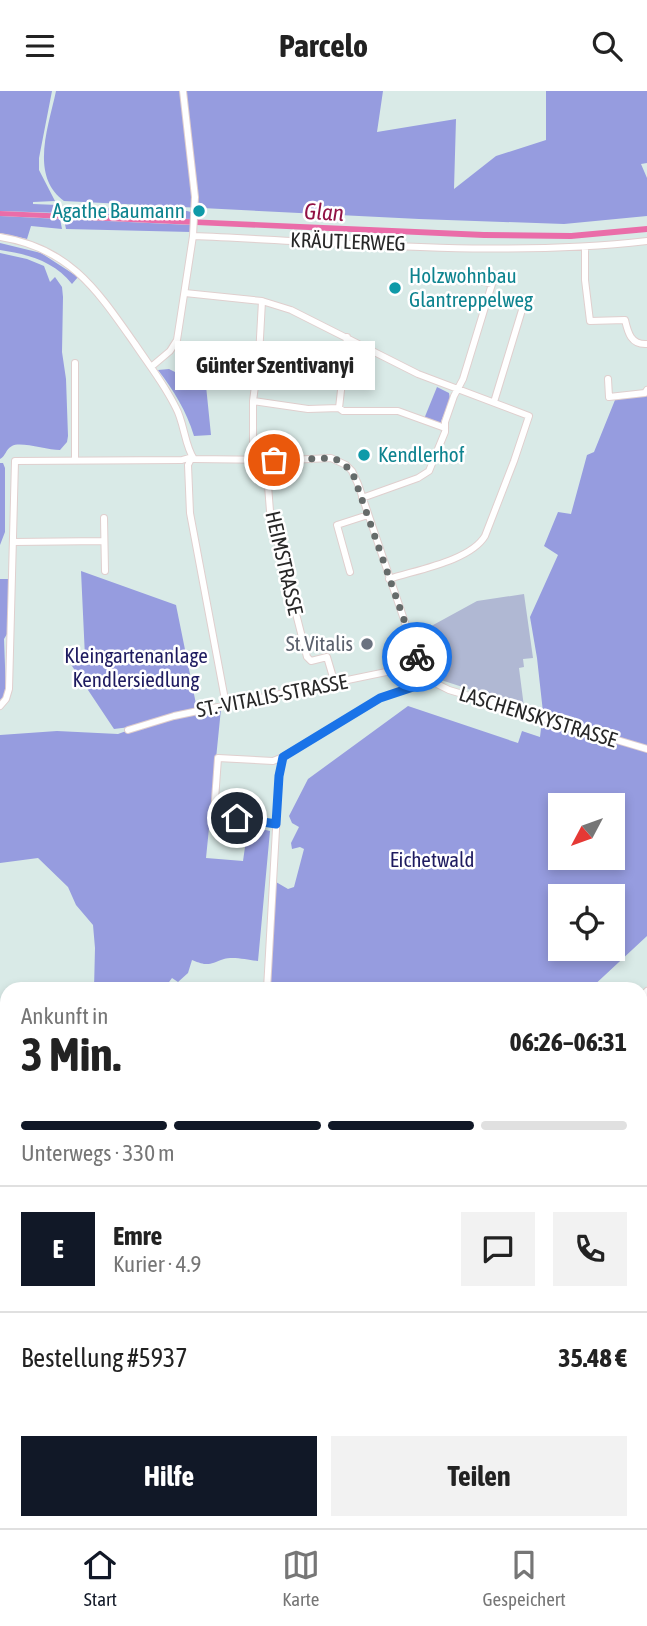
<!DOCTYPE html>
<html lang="de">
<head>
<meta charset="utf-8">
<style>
	body { margin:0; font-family:"Asap Condensed",sans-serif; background:#f2f2f2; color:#222; height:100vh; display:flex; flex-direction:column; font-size:26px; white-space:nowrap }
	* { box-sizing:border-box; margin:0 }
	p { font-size:23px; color:#767676 }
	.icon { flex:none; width:38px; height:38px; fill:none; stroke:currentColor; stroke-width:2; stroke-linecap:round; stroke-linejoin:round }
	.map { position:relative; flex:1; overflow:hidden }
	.side { position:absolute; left:0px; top:891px; width:648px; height:548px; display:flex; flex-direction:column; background:#fff; border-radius:21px 21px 0 0; box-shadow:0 4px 10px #0003 }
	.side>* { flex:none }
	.needle { width:46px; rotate:229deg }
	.buttons { position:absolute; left:548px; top:702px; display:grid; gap:14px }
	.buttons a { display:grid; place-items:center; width:77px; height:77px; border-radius:0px; background:#fff; box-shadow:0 4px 10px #0003; font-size:35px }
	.pin { position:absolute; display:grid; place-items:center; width:60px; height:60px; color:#fff; margin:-30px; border:4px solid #fff; border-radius:50%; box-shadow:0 2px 7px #0007 }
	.courier { position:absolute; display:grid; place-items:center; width:70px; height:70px; margin:-35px; border:5px solid #1a73e8; border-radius:50%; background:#fff; color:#222; box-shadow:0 2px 9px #0007 }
	.bubble { position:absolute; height:49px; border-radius:0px; background:#fff; box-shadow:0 4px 10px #0003; font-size:23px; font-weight:700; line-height:49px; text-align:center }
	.overview em { font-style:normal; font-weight:700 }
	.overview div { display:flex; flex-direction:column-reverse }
	.overview { display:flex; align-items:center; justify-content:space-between; height:119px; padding:0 21px }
	h1 { font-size:46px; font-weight:700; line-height:52px }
	.bar { display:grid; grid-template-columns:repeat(4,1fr); gap:10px 7px; align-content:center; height:84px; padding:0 21px }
	.bar i { height:9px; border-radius:5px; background:#e0e0e0 }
	.bar .active { background:#111827 }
	.bar p { grid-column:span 4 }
	.line { display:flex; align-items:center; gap:18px; padding:0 21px; border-top:2px solid #e0e0e0 }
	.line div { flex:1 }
	.round { display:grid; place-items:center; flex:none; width:74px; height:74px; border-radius:0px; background:#f2f2f2 }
	.primary-button { display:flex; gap:14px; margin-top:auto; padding:14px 21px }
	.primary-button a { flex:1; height:80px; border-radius:0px; background:#111827; color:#fff; font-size:28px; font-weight:700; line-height:80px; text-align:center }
	.primary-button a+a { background:#f2f2f2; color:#222 }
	header { display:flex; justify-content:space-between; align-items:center; height:91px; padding:0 21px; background:#fff; font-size:32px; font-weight:700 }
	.tab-bar { display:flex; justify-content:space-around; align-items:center; height:98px; border-top:2px solid #e0e0e0; background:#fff; font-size:19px; color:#767676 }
	.tab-bar a { display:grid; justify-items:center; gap:4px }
	.tab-bar .active { color:#111827 }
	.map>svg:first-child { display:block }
	.green { fill:#969cdf; fill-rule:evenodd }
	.cemetery { fill:#b0b8d3 }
	.water { fill:#ea6da9 }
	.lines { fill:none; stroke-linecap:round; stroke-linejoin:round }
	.minor-casing { stroke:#e0cfce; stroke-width:8 }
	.minor { stroke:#fff; stroke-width:6 }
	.done { stroke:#656b6a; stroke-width:7; stroke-dasharray:0 12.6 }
	.route { stroke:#1a73e8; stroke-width:9 }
	.culture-dot { fill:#0f9aa8; stroke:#fff; stroke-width:2.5 }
	.worship-dot { fill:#6b7280; stroke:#fff; stroke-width:2.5 }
	.labels { text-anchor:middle; stroke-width:5; stroke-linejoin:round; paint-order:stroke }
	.culture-label { font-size:21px; fill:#0d838f; stroke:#fff; text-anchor:start }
	.street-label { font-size:21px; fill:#272727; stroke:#fff }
	.worship-label { font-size:21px; fill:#5b616d; stroke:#fff; text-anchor:end }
	.park-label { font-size:21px; fill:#1e1b60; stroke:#fff }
	.water-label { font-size:23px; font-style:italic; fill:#911144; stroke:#fff }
</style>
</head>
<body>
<header><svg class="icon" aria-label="menu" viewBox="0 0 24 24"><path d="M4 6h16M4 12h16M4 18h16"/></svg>Parcelo<svg class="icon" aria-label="search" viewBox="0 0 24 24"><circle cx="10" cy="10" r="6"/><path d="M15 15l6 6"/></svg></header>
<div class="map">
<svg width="647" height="1437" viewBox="0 0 647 1437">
	<rect width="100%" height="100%" fill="#d9eae7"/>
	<path class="green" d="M 0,0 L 52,0 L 39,67 L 39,79 L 55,110 L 33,111 L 33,113 L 58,114 L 60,122 L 0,120 Z
		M 56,0 L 383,0 L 377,41 L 456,28 L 454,98 L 496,65 L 546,49 L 546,0 L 647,0 L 647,72 L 641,73 L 647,87 L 647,125 L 564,133 L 419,128 L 64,110 C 29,85 49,34 56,0 Z
		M 62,116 L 187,120 L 191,121 L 191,128 L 63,122 Z
		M 0,125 L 60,128 L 62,138 L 31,135 L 27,148 L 0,142 Z
		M 64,128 L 191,134 L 191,141 L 66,138 Z
		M 0,152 L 41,162 L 78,186 L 72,193 C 54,170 27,163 0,159 Z
		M 0,162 L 27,168 L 44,175 L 50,191 L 55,186 L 62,196 L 63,206 L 62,261 L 66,288 L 68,345 L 67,351 L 60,359 C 47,359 20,350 12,355 C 5,359 6,365 0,368 Z
		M 169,278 L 183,285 L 205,285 L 211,344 L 194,345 C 186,319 174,300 158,279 Z
		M 437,296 L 449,302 L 450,308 L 440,333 L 424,328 Z
		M 647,304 L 647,845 L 590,898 L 270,898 L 276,791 L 288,798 L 294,796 L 304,758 L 300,756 L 292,758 L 291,752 L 299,736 L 292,732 L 289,725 L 308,688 L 408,615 L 518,652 L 522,640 L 540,646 L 543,621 L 537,567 L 530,526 L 558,464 L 544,455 L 558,421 L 571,423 L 587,364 L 594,361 L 615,309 ZM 560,714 L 612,714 L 612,766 L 560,766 ZM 560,805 L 612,805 L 612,858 L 560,858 Z
		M 0,372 L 3,372 L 5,377 L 5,441 L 0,454 Z
		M 81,480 L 176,514 L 197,618 L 130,636 L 114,638 L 66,566 L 85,566 Z
		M 0,488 L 9,488 L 7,543 L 4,548 L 6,602 L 0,611 Z
		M 221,618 L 206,767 L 243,770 L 248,735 L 270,740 L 258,870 C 249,869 233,865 224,868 C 209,873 209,876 192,869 L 188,882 L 178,891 L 172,887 L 164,898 L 94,898 L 95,857 L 93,834 L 76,814 L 68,796 L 38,767 L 0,772 L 0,644 L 57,640 L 118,643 L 151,631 Z"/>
	<path class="cemetery" d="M 524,503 L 533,567 L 523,568 L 524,576 L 519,577 L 524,616 L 441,589 L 431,580 L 414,547 L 424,539 L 477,510 Z"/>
	<path class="water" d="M 0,120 L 484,141 L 571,142 L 647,135 L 647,141 L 571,148 L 484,147 L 0,125 Z"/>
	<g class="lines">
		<g class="minor-casing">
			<path id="minor" d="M 193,145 C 343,151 498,167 647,150
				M 0,146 C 70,157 97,199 135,253 C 149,274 165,294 176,317 C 184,331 185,356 194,368 L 290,369 L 331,367 L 346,374 L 352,380 L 358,393 L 416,564 L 431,590 L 449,599 L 647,658
				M 585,156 L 585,189 L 590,230 L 625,229 C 628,242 631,254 647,253
				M 185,202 L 262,210 L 291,219 L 418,283 L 529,325 L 514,370 L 485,445 C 470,470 416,479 389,488
				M 75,272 L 75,369
				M 151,276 L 170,260 L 177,249 L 193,145 L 195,106 L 183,0
				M 608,288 L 609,306 L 645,302 L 647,299
				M 253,310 L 308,318 L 339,317 L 343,320 L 398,320 L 445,337
				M 494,311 L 522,219 L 526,214
				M 339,317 L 347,246
				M 192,366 L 188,374 L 190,422 L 226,614
				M 253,369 L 253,310 L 259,265 L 262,210
				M 266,369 L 270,420 L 307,566 L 311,570 L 327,566 L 335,593
				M 362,407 L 418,387 L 429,380 L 445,341 L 445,331 L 454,305 L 463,288 L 492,193 L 469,187 L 420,186
				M 104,427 L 105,480
				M 13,451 L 104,450
				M 350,481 L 337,434 L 368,424
				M 0,615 L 6,608 L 9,598 L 15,370 L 182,369 L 192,366
				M 128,639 L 174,625 L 391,580 L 400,584 L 407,597
				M 276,733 L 218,726 L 214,723 L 218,667 L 273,670 L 283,666
				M 267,898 L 279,685 L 283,666 L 380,607 L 431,590
				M 640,907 L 647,900
				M 102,1437 L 103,1432"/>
		</g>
		<use href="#minor" class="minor"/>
	</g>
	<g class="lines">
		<path class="done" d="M 274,369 L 331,367 L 338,369 L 352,380 L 417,566"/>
		<path class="route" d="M 237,727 L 276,733 L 279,685 L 283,666 L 380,607 L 431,590 L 417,566"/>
	</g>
	<g class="culture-dot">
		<circle cx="199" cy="120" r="7"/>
		<circle cx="395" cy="197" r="7"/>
		<circle cx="364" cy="364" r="7"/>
	</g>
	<circle class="worship-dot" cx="367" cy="553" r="7"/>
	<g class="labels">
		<g class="culture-label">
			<text x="185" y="127" text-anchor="end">Agathe Baumann</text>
			<text x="409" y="192">Holzwohnbau<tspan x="409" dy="24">Glantreppelweg</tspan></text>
			<text x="378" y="371">Kendlerhof</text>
		</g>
		<g class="street-label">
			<text transform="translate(348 151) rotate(2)" y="7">KRÄUTLERWEG</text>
			<text transform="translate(284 472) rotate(77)" y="7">HEIMSTRASSE</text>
			<text transform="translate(272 605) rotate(-11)" y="7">ST.-VITALIS-STRASSE</text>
			<text transform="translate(538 626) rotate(17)" y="7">LASCHENSKYSTRASSE</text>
		</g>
		<g class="worship-label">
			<text x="353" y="560">St.Vitalis</text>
		</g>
		<g class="park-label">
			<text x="136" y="572">Kleingartenanlage<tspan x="136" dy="24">Kendlersiedlung</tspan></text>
			<text x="432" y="776">Eichetwald</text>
		</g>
		<g class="water-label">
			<text transform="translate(324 121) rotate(3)" y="8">Glan</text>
		</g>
	</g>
</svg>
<div class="buttons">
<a><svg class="needle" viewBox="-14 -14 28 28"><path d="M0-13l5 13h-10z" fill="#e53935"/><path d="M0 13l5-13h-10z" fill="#767676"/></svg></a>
<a><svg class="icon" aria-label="locate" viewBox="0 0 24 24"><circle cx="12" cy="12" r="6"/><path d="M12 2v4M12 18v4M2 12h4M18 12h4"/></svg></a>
</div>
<div class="pin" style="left:274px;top:369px;background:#ea580c"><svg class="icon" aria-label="bag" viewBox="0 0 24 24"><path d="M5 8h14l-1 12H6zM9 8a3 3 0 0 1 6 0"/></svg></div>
<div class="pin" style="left:237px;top:727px;background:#1f2937"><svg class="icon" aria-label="home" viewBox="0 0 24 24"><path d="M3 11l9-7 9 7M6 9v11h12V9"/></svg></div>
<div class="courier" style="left:417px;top:566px"><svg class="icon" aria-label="bike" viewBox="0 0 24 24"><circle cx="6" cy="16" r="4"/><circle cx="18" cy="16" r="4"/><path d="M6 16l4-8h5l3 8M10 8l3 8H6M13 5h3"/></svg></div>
<div class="bubble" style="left:175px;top:250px;width:200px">Günter Szentivanyi</div>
<section class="side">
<div class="overview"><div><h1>3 Min.</h1><p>Ankunft in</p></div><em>06:26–06:31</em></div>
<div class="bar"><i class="active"></i><i class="active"></i><i class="active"></i><i></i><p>Unterwegs · 330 m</p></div>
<div class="line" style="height:126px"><b class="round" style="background:#111827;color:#fff">E</b><div><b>Emre</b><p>Kurier · 4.9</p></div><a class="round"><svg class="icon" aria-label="chat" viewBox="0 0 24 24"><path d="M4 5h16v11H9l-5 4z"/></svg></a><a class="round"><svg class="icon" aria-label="phone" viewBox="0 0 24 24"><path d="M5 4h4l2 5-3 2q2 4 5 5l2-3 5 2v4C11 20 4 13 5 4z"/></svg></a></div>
<div class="line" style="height:91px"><div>Bestellung #5937</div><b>35.48 €</b></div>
<div class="primary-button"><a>Hilfe</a><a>Teilen</a></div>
</section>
</div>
<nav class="tab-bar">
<a class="active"><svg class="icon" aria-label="home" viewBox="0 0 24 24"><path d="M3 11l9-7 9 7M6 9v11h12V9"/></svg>Start</a>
<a><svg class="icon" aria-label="map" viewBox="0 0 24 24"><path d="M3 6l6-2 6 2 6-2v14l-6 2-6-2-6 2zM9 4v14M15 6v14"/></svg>Karte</a>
<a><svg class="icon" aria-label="saved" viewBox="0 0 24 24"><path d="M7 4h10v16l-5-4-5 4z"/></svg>Gespeichert</a>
</nav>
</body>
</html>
